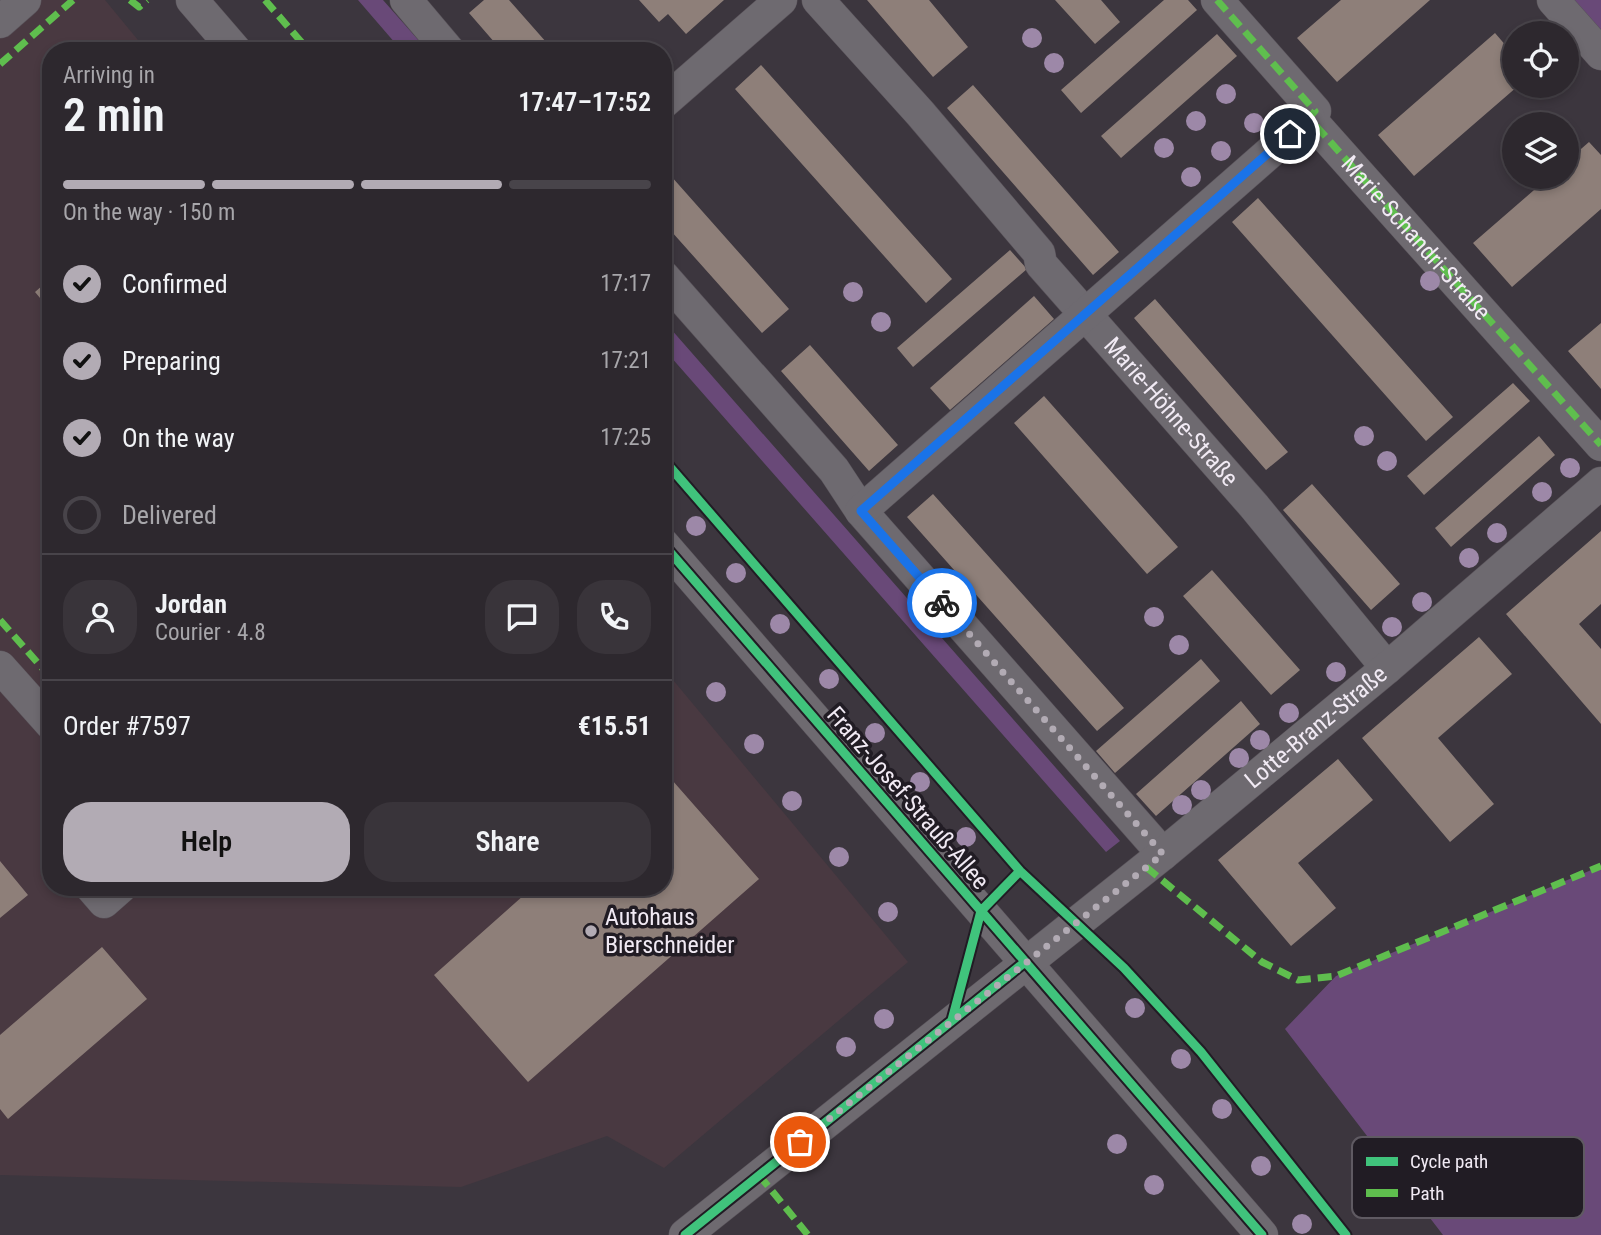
<!DOCTYPE html>
<html lang="en">
<head>
<meta charset="utf-8">
<style>
	body { margin:0; font-family:"Roboto Condensed",sans-serif; background:#39343a; color:#f1f3f6; height:100vh; display:flex; flex-direction:column; font-size:26px; white-space:nowrap }
	* { box-sizing:border-box; margin:0 }
	p { font-size:23px; color:#a7a6aa }
	.icon { flex:none; width:38px; height:38px; fill:none; stroke:currentColor; stroke-width:2; stroke-linecap:round; stroke-linejoin:round }
	.map { position:relative; flex:1; overflow:hidden }
	.panel { position:absolute; left:42px; top:42px; width:630px; height:854px; display:flex; flex-direction:column; background:#2d282e; border-radius:28px; box-shadow:0 4px 10px #0003,0 0 0 2px #48444a }
	.panel>* { flex:none }
	.controls { position:absolute; left:1502px; top:21px; display:grid; gap:14px }
	.controls a { display:grid; place-items:center; width:77px; height:77px; border-radius:50%; background:#2d282e; box-shadow:0 4px 10px #0003,0 0 0 2px #48444a; font-size:35px }
	.pin { position:absolute; display:grid; place-items:center; width:60px; height:60px; color:#fff; margin:-30px; border:4px solid #fff; border-radius:50%; box-shadow:0 2px 7px #0007 }
	.courier { position:absolute; display:grid; place-items:center; width:70px; height:70px; margin:-35px; border:5px solid #1a73e8; border-radius:50%; background:#fff; color:#222; box-shadow:0 2px 9px #0007 }
	.headline em { font-style:normal; font-weight:600 }
	.headline div { display:flex; flex-direction:column-reverse }
	.headline { display:flex; align-items:center; justify-content:space-between; height:119px; padding:0 21px }
	h1 { font-size:46px; font-weight:600; line-height:52px }
	.bar { display:grid; grid-template-columns:repeat(4,1fr); gap:10px 7px; align-content:center; height:84px; padding:0 21px }
	.bar i { height:9px; border-radius:5px; background:#48444a }
	.bar .selected { background:#b2abb4 }
	.bar p { grid-column:span 4 }
	.line { display:flex; align-items:center; gap:18px; padding:0 21px; border-top:2px solid #48444a }
	.line div { flex:1 }
	.round { display:grid; place-items:center; flex:none; width:74px; height:74px; border-radius:28px; background:#39343a }
	ol { padding:0 21px; list-style:none }
	li { display:flex; align-items:center; gap:21px; height:77px }
	li p { margin-inline-start:auto }
	li .icon { padding:7px; border-radius:50%; background:#b2abb4; color:#111; stroke-width:4 }
	li:last-child { color:#a7a6aa }
	li i { width:38px; height:38px; border:4px solid #48444a; border-radius:50% }
	.action { display:flex; gap:14px; margin-top:auto; padding:14px 21px }
	.action a { flex:1; height:80px; border-radius:28px; background:#b2abb4; color:#111; font-size:28px; font-weight:600; line-height:80px; text-align:center }
	.action a+a { background:#39343a; color:#f1f3f6 }
	.map>svg:first-child { display:block }
	.commercial { fill:#493941 }
	.green { fill:#694978 }
	.building { fill:#8e7f79 }
	.lines { fill:none; stroke-linecap:round; stroke-linejoin:round }
	.minor-casing { stroke:#59535a; stroke-width:33 }
	.minor { stroke:#6e6a70; stroke-width:32 }
	.quiet { stroke:#5fbe4e; stroke-width:7; stroke-dasharray:14 7; stroke-linecap:butt }
	.cycleway-casing { stroke:#211c24; stroke-width:13 }
	.cycleway { stroke:#40c37c; stroke-width:9 }
	.tree { fill:#9d88a8 }
	.done { stroke:#b2abb4; stroke-width:7; stroke-dasharray:0 12.6 }
	.route { stroke:#1a73e8; stroke-width:9 }
	.poi-dot { fill:#b2abb4; stroke:#211c24; stroke-width:2.5 }
	.labels { text-anchor:middle; stroke-width:7; stroke-linejoin:round; paint-order:stroke }
	.street-label { font-size:24px; fill:#f1eaf4; stroke:#211c24 }
	.poi-label { font-size:24px; fill:#f1eaf4; stroke:#211c24; text-anchor:start }
	.key { fill:#211c24; stroke:#5f5a62; stroke-width:2 }
	.key-label { font-size:19px; fill:#f1eaf4 }
</style>
</head>
<body>
<div class="map">
<svg width="1601" height="1235" viewBox="0 0 1601 1235">
	<rect width="100%" height="100%" fill="#3c363e"/>
	<path class="commercial" d="M 0,0 L 105,0 L 147,51 L 51,51 L 51,887 L 663,887 L 663,668 L 908,962 L 664,1168 L 607,1136 L 461,1187 L 0,1175 Z"/>
	<path class="green" d="M 358,0 L 383,0 L 428,51 L 402,51 Z
		M 1568,0 L 1601,0 L 1601,31 Z
		M 663,320 L 1120,841 L 1106,852 L 663,348 Z
		M 1601,866 L 1601,1235 L 1443,1235 L 1285,1029 L 1336,976 Z"/>
	<path class="building" d="M 484,0 L 509,0 L 554,51 L 502,51 L 469,13 Z
		M 639,0 L 724,0 L 686,34 L 668,14 L 659,22 Z
		M 867,0 L 929,0 L 968,47 L 933,77 Z
		M 1055,0 L 1101,0 L 1120,22 L 1095,44 Z
		M 1164,0 L 1188,0 L 1197,10 L 1081,113 L 1061,90 Z
		M 1341,0 L 1430,0 L 1337,82 L 1297,38 Z
		M 1495,33 L 1514,55 L 1514,86 L 1518,86 L 1414,176 L 1378,135 Z
		M 1217,34 L 1237,56 L 1121,158 L 1101,136 Z
		M 761,65 L 952,279 L 926,303 L 735,89 Z
		M 973,85 L 1119,252 L 1093,275 L 947,108 Z
		M 1589,142 L 1601,155 L 1601,209 L 1512,287 L 1473,243 L 1549,177 L 1566,177 L 1566,162 Z
		M 663,167 L 789,309 L 762,333 L 663,222 Z
		M 1258,198 L 1453,417 L 1426,441 L 1232,222 Z
		M 1010,250 L 1027,269 L 913,367 L 897,348 Z
		M 51,278 L 51,311 L 35,292 Z
		M 1034,296 L 1054,319 L 950,410 L 930,388 Z
		M 1155,299 L 1288,452 L 1266,470 L 1134,318 Z
		M 1601,323 L 1601,389 L 1568,351 Z
		M 810,345 L 898,445 L 869,471 L 781,371 Z
		M 1513,383 L 1530,401 L 1424,495 L 1407,476 Z
		M 1044,396 L 1178,547 L 1147,574 L 1014,423 Z
		M 1539,436 L 1555,455 L 1451,547 L 1435,528 Z
		M 1312,484 L 1400,584 L 1371,610 L 1283,510 Z
		M 933,494 L 1124,708 L 1097,731 L 907,517 Z
		M 1601,531 L 1601,604 L 1579,624 L 1601,649 L 1601,724 L 1506,614 Z
		M 1212,570 L 1300,670 L 1271,695 L 1183,596 Z
		M 1479,637 L 1512,674 L 1438,738 L 1494,804 L 1450,842 L 1362,738 Z
		M 1201,659 L 1220,681 L 1115,773 L 1096,751 Z
		M 1241,701 L 1260,724 L 1156,816 L 1136,794 Z
		M 1338,759 L 1373,800 L 1298,863 L 1336,908 L 1291,946 L 1218,860 Z
		M 665,772 L 759,879 L 528,1082 L 434,975 L 533,887 L 663,887 Z
		M 0,861 L 28,895 L 0,918 Z
		M 102,947 L 147,999 L 8,1119 L 0,1109 L 0,1035 Z"/>
	<g class="lines">
		<g class="minor-casing">
			<g id="minor">
				<path d="M 192,0 L 236,51"/>
				<path d="M 406,0 L 449,51"/>
				<path id="s1" d="M 818,0 L 920,113 L 1039,253 L 1041,264 L 1254,506 L 1387,668"/>
				<path d="M 1217,0 L 1315,111 L 1309,118 L 1601,445"/>
				<path d="M 1553,0 L 1601,54"/>
				<path d="M 0,22 L 25,0"/>
				<path d="M 663,103 L 781,0"/>
				<path d="M 663,276 L 834,470 L 861,511 L 1163,854"/>
				<path d="M 861,511 L 1309,118"/>
				<path d="M 663,544 L 1262,1235"/>
				<path d="M 0,667 L 51,724"/>
				<path d="M 91,887 L 104,902 L 121,887"/>
				<path id="s2" d="M 685,1235 L 1163,854 L 1387,668 L 1601,483"/>
			</g>
		</g>
		<use href="#minor" class="minor"/>
		<g class="quiet">
			<path d="M 130,0 L 139,7 L 147,0"/>
			<path d="M 265,0 L 309,51"/>
			<path id="s3" d="M 1217,0 L 1315,111 L 1309,118 L 1601,445"/>
			<path d="M 0,64 L 73,0"/>
			<path d="M 0,620 L 51,678"/>
			<path d="M 1146,867 L 1262,962 L 1298,980 L 1336,976 L 1601,866"/>
			<path d="M 759,1175 L 808,1235"/>
		</g>
		<g class="cycleway-casing">
			<path id="cycleway" d="M 663,459 L 1020,871 L 1124,968 L 1201,1052 L 1346,1235
				M 663,544 L 1262,1235
				M 952,1020 L 981,911 L 1020,871
				M 685,1235 L 1025,962"/>
		</g>
		<use href="#cycleway" class="cycleway"/>
	</g>
	<g class="tree">
		<circle cx="1032" cy="38" r="10"/>
		<circle cx="1054" cy="63" r="10"/>
		<circle cx="1226" cy="94" r="10"/>
		<circle cx="1196" cy="121" r="10"/>
		<circle cx="1254" cy="123" r="10"/>
		<circle cx="1164" cy="148" r="10"/>
		<circle cx="1221" cy="151" r="10"/>
		<circle cx="1191" cy="177" r="10"/>
		<circle cx="1430" cy="281" r="10"/>
		<circle cx="853" cy="292" r="10"/>
		<circle cx="881" cy="322" r="10"/>
		<circle cx="1364" cy="436" r="10"/>
		<circle cx="1387" cy="461" r="10"/>
		<circle cx="1570" cy="468" r="10"/>
		<circle cx="1542" cy="492" r="10"/>
		<circle cx="696" cy="526" r="10"/>
		<circle cx="1497" cy="533" r="10"/>
		<circle cx="1469" cy="558" r="10"/>
		<circle cx="736" cy="573" r="10"/>
		<circle cx="1422" cy="602" r="10"/>
		<circle cx="1154" cy="617" r="10"/>
		<circle cx="780" cy="624" r="10"/>
		<circle cx="1392" cy="627" r="10"/>
		<circle cx="1179" cy="645" r="10"/>
		<circle cx="1336" cy="672" r="10"/>
		<circle cx="829" cy="679" r="10"/>
		<circle cx="716" cy="692" r="10"/>
		<circle cx="1289" cy="713" r="10"/>
		<circle cx="875" cy="733" r="10"/>
		<circle cx="1260" cy="740" r="10"/>
		<circle cx="754" cy="744" r="10"/>
		<circle cx="1239" cy="758" r="10"/>
		<circle cx="920" cy="782" r="10"/>
		<circle cx="1201" cy="790" r="10"/>
		<circle cx="792" cy="801" r="10"/>
		<circle cx="1182" cy="805" r="10"/>
		<circle cx="966" cy="837" r="10"/>
		<circle cx="839" cy="857" r="10"/>
		<circle cx="888" cy="912" r="10"/>
		<circle cx="1135" cy="1008" r="10"/>
		<circle cx="884" cy="1019" r="10"/>
		<circle cx="846" cy="1047" r="10"/>
		<circle cx="1181" cy="1059" r="10"/>
		<circle cx="1222" cy="1109" r="10"/>
		<circle cx="1117" cy="1144" r="10"/>
		<circle cx="1261" cy="1166" r="10"/>
		<circle cx="1154" cy="1185" r="10"/>
		<circle cx="1302" cy="1224" r="10"/>
	</g>
	<g class="lines">
		<path class="done" d="M 800,1142 L 1163,854 L 942,603"/>
		<path class="route" d="M 942,603 L 861,511 L 1290,134"/>
	</g>
	<circle class="poi-dot" cx="591" cy="931" r="7"/>
	<g class="labels">
		<g class="street-label">
			<text dy="8" stroke="none"><textPath href="#s3" startOffset="318">Marie-Schandri-Straße</textPath></text>
			<text dy="8" stroke="none"><textPath href="#s1" startOffset="544">Marie-Höhne-Straße</textPath></text>
			<text dy="8" stroke="none"><textPath href="#s2" startOffset="810">Lotte-Branz-Straße</textPath></text>
			<text transform="translate(908 798) rotate(49)" y="8">Franz-Josef-Strauß-Allee</text>
		</g>
		<g class="poi-label">
			<text x="605" y="925">Autohaus<tspan x="605" dy="28">Bierschneider</tspan></text>
		</g>
	</g>
	<rect x="1352" y="1137" width="232" height="81" rx="10" class="key"/>
	<rect x="1366" y="1157" width="32" height="9" fill="#40c37c"/>
	<rect x="1366" y="1189" width="32" height="8" fill="#5fbe4e"/>
	<g class="key-label">
		<text x="1410" y="1168">Cycle path</text>
		<text x="1410" y="1200">Path</text>
	</g>
</svg>
<div class="controls">
<a><svg class="icon" aria-label="locate" viewBox="0 0 24 24"><circle cx="12" cy="12" r="6"/><path d="M12 2v4M12 18v4M2 12h4M18 12h4"/></svg></a>
<a><svg class="icon" aria-label="layers" viewBox="0 0 24 24"><path d="M12 4l9 5-9 5-9-5zM3 14l9 5 9-5"/></svg></a>
</div>
<div class="pin" style="left:800px;top:1142px;background:#ea580c"><svg class="icon" aria-label="bag" viewBox="0 0 24 24"><path d="M5 8h14l-1 12H6zM9 8a3 3 0 0 1 6 0"/></svg></div>
<div class="pin" style="left:1290px;top:134px;background:#1f2937"><svg class="icon" aria-label="home" viewBox="0 0 24 24"><path d="M3 11l9-7 9 7M6 9v11h12V9"/></svg></div>
<div class="courier" style="left:942px;top:603px"><svg class="icon" aria-label="bike" viewBox="0 0 24 24"><circle cx="6" cy="16" r="4"/><circle cx="18" cy="16" r="4"/><path d="M6 16l4-8h5l3 8M10 8l3 8H6M13 5h3"/></svg></div>
<section class="panel">
<div class="headline"><div><h1>2 min</h1><p>Arriving in</p></div><em>17:47–17:52</em></div>
<div class="bar"><i class="selected"></i><i class="selected"></i><i class="selected"></i><i></i><p>On the way · 150 m</p></div>
<ol>
<li><svg class="icon" aria-label="check" viewBox="0 0 24 24"><path d="M5 12l5 5 9-10"/></svg>Confirmed<p>17:17</p></li>
<li><svg class="icon" aria-label="check" viewBox="0 0 24 24"><path d="M5 12l5 5 9-10"/></svg>Preparing<p>17:21</p></li>
<li><svg class="icon" aria-label="check" viewBox="0 0 24 24"><path d="M5 12l5 5 9-10"/></svg>On the way<p>17:25</p></li>
<li><i></i>Delivered</li>
</ol>
<div class="line" style="height:126px"><a class="round"><svg class="icon" aria-label="person" viewBox="0 0 24 24"><circle cx="12" cy="8" r="4"/><path d="M4 21q1-7 8-7t8 7"/></svg></a><div><b>Jordan</b><p>Courier · 4.8</p></div><a class="round"><svg class="icon" aria-label="chat" viewBox="0 0 24 24"><path d="M4 5h16v11H9l-5 4z"/></svg></a><a class="round"><svg class="icon" aria-label="phone" viewBox="0 0 24 24"><path d="M5 4h4l2 5-3 2q2 4 5 5l2-3 5 2v4C11 20 4 13 5 4z"/></svg></a></div>
<div class="line" style="height:91px"><div>Order #7597</div><b>€15.51</b></div>
<div class="action"><a>Help</a><a>Share</a></div>
</section>
</div>
</body>
</html>
